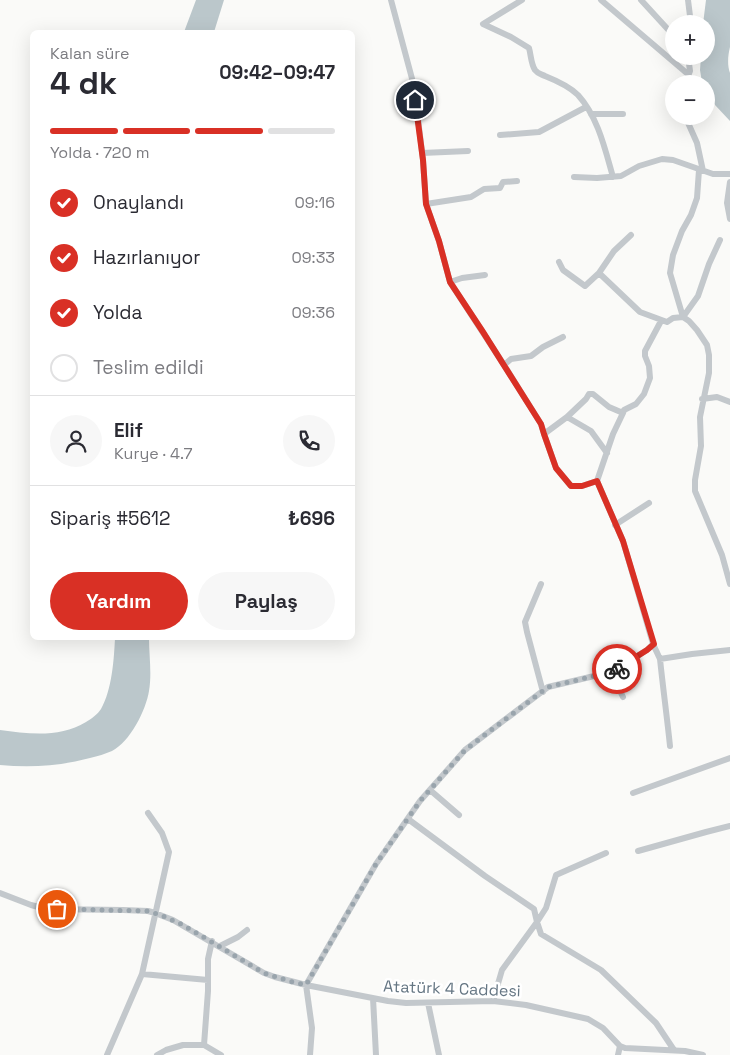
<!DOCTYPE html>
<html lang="tr">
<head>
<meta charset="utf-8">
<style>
	body { margin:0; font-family:"Space Grotesk",sans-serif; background:#f7f7f7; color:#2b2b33; height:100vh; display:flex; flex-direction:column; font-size:19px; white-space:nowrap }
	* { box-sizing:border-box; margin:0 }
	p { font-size:16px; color:#7c7c81 }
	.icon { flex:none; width:28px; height:28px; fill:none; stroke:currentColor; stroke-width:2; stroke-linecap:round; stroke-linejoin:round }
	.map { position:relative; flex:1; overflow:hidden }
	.panel { position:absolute; left:30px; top:30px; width:325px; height:610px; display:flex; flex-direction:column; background:#fff; border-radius:8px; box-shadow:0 5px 20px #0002 }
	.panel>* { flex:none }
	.tools { position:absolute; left:665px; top:15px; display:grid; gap:10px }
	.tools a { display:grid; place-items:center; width:50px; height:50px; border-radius:50%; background:#fff; box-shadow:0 5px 20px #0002; font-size:25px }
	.pin { position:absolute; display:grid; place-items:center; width:42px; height:42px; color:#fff; margin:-21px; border:2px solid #fff; border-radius:50%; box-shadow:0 1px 5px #0007 }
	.courier { position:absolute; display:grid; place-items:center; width:50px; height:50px; margin:-25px; border:4px solid #d93025; border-radius:50%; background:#fff; color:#222; box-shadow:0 1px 6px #0007 }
	.summary em { font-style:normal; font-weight:700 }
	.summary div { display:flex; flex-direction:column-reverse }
	.summary { display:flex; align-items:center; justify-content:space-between; height:85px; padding:0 20px }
	h1 { font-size:32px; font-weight:700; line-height:38px }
	.bar { display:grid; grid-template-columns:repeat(4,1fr); gap:8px 5px; align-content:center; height:60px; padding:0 20px }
	.bar i { height:6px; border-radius:4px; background:#e1e1e2 }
	.bar .active { background:#d93025 }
	.bar p { grid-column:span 4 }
	.line { display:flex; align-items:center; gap:12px; padding:0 20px; border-top:1px solid #e1e1e2 }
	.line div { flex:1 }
	.round { display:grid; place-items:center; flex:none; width:52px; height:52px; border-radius:26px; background:#f7f7f7 }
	ol { padding:0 20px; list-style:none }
	li { display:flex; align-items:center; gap:15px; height:55px }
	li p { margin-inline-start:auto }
	li .icon { padding:5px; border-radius:50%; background:#d93025; color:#fff; stroke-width:4 }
	li:last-child { color:#7c7c81 }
	li i { width:28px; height:28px; border:2px solid #e1e1e2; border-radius:50% }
	.action { display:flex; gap:10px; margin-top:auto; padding:10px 20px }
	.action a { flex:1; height:58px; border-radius:30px; background:#d93025; color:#fff; font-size:20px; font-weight:700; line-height:58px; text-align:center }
	.action a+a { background:#f7f7f7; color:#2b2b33 }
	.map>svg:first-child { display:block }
	.water { fill:#bbc7cb }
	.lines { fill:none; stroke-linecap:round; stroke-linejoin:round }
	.minor { stroke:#c3c8cc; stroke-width:6 }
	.done { stroke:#99a4ac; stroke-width:5; stroke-dasharray:0 9 }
	.route { stroke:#d93025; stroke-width:6 }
	.labels { text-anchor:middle; stroke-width:5; stroke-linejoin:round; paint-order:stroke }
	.street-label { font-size:16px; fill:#657683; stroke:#fff }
</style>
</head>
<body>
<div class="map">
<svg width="730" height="1055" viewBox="0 0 730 1055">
	<rect width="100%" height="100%" fill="#fafaf8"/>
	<path class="water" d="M 196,0 L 224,0 L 214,32 L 184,32 Z
		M 706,0 L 730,0 L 730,47 C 728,55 727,65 730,73 L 730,121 L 715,105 L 706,92 L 706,84 L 703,84 L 702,82 L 700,70 L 701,56 L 706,56 L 706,24 L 703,24 Z
		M 115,638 L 149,638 C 149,655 152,674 149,691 C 146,710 130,742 112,751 C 105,754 98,756 90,758 C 60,766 31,768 0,765 L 0,730 C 29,734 60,738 86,722 C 91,719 98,714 101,709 C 112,690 114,659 115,638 Z"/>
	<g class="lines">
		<path class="minor" d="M 391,0 L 414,86 L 423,160 L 426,204 L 439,241 L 450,282 L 504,365 L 541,424 L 544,434 L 556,468 L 571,486 L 582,486 L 597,481
			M 522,0 L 483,24 L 511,37 L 529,48 C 531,55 531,64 535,70 C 538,74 541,74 545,76 C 555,80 571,88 578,95 C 598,117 605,149 613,177
			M 601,0 L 689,75
			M 641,0 L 674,36
			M 688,0 L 691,24
			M 685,84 L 690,71 L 688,56
			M 591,114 L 623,114
			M 685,116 L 697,143 L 703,171
			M 500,135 L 539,132 L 586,107
			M 422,153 L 468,151
			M 699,170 L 697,198 L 691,215 L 682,231 L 673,255 L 670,273 L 683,317 L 689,321 L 697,330 L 707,345 L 709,355 L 709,373 L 700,417 L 701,446 L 695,480 L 695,491 L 722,555 L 730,584
			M 574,177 L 597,178 L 621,176 L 639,166 L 662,159 L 673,160 L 713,174 L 730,174
			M 730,182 L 727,203 L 730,219
			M 426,204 L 471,197 L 484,189 L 500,188 L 503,182 L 517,181
			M 559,262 L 563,270 L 585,286 L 599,273 L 614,251 L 631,235
			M 599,273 L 640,312 L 667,322 L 673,318 L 683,317 L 698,296 L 709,264 L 720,240
			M 450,282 L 462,278 L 485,275
			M 661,321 L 645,351 L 645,356 L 649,366 L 650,378 L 644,394 L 636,404 L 624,410 L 623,413 L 613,434 L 597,481 L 623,541 L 653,644 L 660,659 L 692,654 L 730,650
			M 504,365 L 511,359 L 531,356 L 543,347 L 563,337
			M 702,399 L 717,397 L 730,402
			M 544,434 L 567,417
			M 607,453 L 591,431 L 567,417 L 586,399 L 589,394 L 593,394 L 609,407 L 623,413
			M 615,525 L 649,503
			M 541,584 L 525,622 L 527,632 L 543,692
			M 660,659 C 663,688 667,717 670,746
			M 611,672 L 623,697
			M 430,790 L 459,815
			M 633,793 L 730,758
			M 408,819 L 485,876 L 534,909 L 537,922 L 546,908 L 556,875 L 606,853
			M 638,851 L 706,832 L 730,826
			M 0,893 L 31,905 L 46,909 L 123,910 L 148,911 L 155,913 L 173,920 L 264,973 L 275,977 L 306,985 L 388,1001 L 406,1003 L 493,1001 L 526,1005 L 588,1019 L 603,1028 L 620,1046 L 625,1048 L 685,1051 L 703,1055
			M 537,922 L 541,934 L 601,970 L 656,1023 L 674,1050
			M 220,946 L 238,937 L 247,930
			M 142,974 L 208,980
			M 373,998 L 376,1055
			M 493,1001 L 502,970 L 537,922
			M 428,1003 L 439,1055
			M 204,1045 L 221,1055
			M 107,1055 L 142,974 L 169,852 L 162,833 L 148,813
			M 157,1055 L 166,1050 L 183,1045 L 204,1045 L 208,991 L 208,959 L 212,941
			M 310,1055 L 312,1028 L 306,985 L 376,864 L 420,801 L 465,750 L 548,687 L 611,672 L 647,650 L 653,644
			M 618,1055 L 620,1046"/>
	</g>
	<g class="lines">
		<path class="done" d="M 57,909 L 148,911 L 163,916 L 183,925 L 264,973 L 289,981 L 306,985 L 376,864 L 420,801 L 465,750 L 548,687 L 611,672 L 617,669"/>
		<path class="route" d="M 415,100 L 423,160 L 426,204 L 439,241 L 450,282 L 483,332 L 541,424 L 544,434 L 556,468 L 571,486 L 582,486 L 597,481 L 623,541 L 654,644 L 647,650 L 617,669"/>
	</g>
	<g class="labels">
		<g class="street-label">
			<text transform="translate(452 988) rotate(2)" y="6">Atatürk 4 Caddesi</text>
		</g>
	</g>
</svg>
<div class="tools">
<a>+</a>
<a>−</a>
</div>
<div class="pin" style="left:57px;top:909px;background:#ea580c"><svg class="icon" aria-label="bag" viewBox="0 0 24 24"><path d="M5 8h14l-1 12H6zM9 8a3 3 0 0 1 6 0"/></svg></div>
<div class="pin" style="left:415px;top:100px;background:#1f2937"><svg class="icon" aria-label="home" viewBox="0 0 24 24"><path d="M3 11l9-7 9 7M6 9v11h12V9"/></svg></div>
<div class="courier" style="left:617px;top:669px"><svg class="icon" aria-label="bike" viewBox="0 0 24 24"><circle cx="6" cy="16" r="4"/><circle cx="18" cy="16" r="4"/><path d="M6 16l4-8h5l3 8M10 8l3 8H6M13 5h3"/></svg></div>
<section class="panel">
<div class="summary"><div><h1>4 dk</h1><p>Kalan süre</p></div><em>09:42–09:47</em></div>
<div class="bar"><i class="active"></i><i class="active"></i><i class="active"></i><i></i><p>Yolda · 720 m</p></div>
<ol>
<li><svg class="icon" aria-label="check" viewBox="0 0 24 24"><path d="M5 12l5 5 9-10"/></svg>Onaylandı<p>09:16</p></li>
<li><svg class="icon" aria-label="check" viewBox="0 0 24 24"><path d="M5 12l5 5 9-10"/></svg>Hazırlanıyor<p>09:33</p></li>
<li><svg class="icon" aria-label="check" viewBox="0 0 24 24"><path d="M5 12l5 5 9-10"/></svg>Yolda<p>09:36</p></li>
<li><i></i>Teslim edildi</li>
</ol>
<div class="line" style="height:90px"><a class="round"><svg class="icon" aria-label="person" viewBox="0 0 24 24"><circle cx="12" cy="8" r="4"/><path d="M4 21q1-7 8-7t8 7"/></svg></a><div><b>Elif</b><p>Kurye · 4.7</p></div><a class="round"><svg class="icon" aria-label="phone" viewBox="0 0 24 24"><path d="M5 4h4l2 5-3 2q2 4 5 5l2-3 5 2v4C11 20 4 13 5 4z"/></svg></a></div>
<div class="line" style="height:65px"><div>Sipariş #5612</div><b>₺696</b></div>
<div class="action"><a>Yardım</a><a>Paylaş</a></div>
</section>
</div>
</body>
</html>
